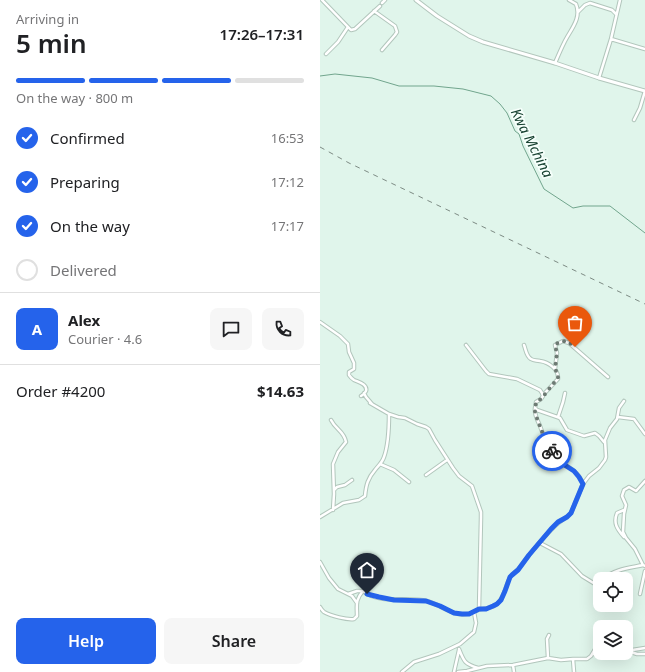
<!DOCTYPE html>
<html lang="en">
<head>
<meta charset="utf-8">
<style>
	body { margin:0; font-family:"Noto Sans",sans-serif; background:#f6f6f6; color:#202124; height:100vh; display:flex; flex-direction:column; font-size:15px; white-space:nowrap }
	* { box-sizing:border-box; margin:0 }
	p { font-size:13px; color:#757577 }
	.icon { flex:none; width:22px; height:22px; fill:none; stroke:currentColor; stroke-width:2; stroke-linecap:round; stroke-linejoin:round }
	.map { position:relative; flex:1; overflow:hidden }
	.side { display:flex; flex-direction:column; background:#fff; width:320px }
	.side>* { flex:none }
	.buttons { position:absolute; left:273px; top:572px; display:grid; gap:8px }
	.buttons a { display:grid; place-items:center; width:40px; height:40px; border-radius:8px; background:#fff; box-shadow:0 4px 16px #0002; font-size:20px }
	.pin { position:absolute; display:grid; place-items:center; width:34px; height:34px; color:#fff; margin:-41px -17px; border-radius:50% 50% 50% 0; rotate:-45deg; box-shadow:0 0 4px #0007 }
	.pin .icon { rotate:45deg }
	.courier { position:absolute; display:grid; place-items:center; width:40px; height:40px; margin:-20px; border:3px solid #2563eb; border-radius:50%; background:#fff; color:#222; box-shadow:0 1px 5px #0007 }
	.head em { font-style:normal; font-weight:600 }
	.head div { display:flex; flex-direction:column-reverse }
	.head { display:flex; align-items:center; justify-content:space-between; height:68px; padding:0 16px }
	h1 { font-size:26px; font-weight:600; line-height:30px }
	.bar { display:grid; grid-template-columns:repeat(4,1fr); gap:6px 4px; align-content:center; height:48px; padding:0 16px }
	.bar i { height:5px; border-radius:3px; background:#e0e0e0 }
	.bar .current { background:#2563eb }
	.bar p { grid-column:span 4 }
	.line { display:flex; align-items:center; gap:10px; padding:0 16px; border-top:1px solid #e0e0e0 }
	.line div { flex:1 }
	.round { display:grid; place-items:center; flex:none; width:42px; height:42px; border-radius:8px; background:#f6f6f6 }
	ol { padding:0 16px; list-style:none }
	li { display:flex; align-items:center; gap:12px; height:44px }
	li p { margin-inline-start:auto }
	li .icon { padding:4px; border-radius:50%; background:#2563eb; color:#fff; stroke-width:4 }
	li:last-child { color:#757577 }
	li i { width:22px; height:22px; border:2px solid #e0e0e0; border-radius:50% }
	.action { display:flex; gap:8px; margin-top:auto; padding:8px 16px }
	.action a { flex:1; height:46px; border-radius:8px; background:#2563eb; color:#fff; font-size:16px; font-weight:600; line-height:46px; text-align:center }
	.action a+a { background:#f6f6f6; color:#202124 }
	main { display:flex; flex:1; min-height:0 }
	.map>svg:first-child { display:block }
	.lines { fill:none; stroke-linecap:round; stroke-linejoin:round }
	.stream { stroke:#71a58d; stroke-width:1 }
	.minor-casing { stroke:#b2c6bc; stroke-width:4.5 }
	.tertiary-casing { stroke:#b2c6bc; stroke-width:5 }
	.minor { stroke:#fff; stroke-width:2.5 }
	.tertiary { stroke:#fff; stroke-width:3 }
	.rail { stroke:#7d8b84; stroke-width:1; stroke-dasharray:5 5; stroke-linecap:butt }
	.done { stroke:#6d7a73; stroke-width:4; stroke-dasharray:0 7.2 }
	.route { stroke:#2563eb; stroke-width:5 }
	.labels { text-anchor:middle; stroke-width:3.5; stroke-linejoin:round; paint-order:stroke }
	.water-label { font-size:14px; font-style:italic; fill:#184332; stroke:#f6fffb }
</style>
</head>
<body>
<main>
<section class="side">
<div class="head"><div><h1>5 min</h1><p>Arriving in</p></div><em>17:26–17:31</em></div>
<div class="bar"><i class="current"></i><i class="current"></i><i class="current"></i><i></i><p>On the way · 800 m</p></div>
<ol>
<li><svg class="icon" aria-label="check" viewBox="0 0 24 24"><path d="M5 12l5 5 9-10"/></svg>Confirmed<p>16:53</p></li>
<li><svg class="icon" aria-label="check" viewBox="0 0 24 24"><path d="M5 12l5 5 9-10"/></svg>Preparing<p>17:12</p></li>
<li><svg class="icon" aria-label="check" viewBox="0 0 24 24"><path d="M5 12l5 5 9-10"/></svg>On the way<p>17:17</p></li>
<li><i></i>Delivered</li>
</ol>
<div class="line" style="height:72px"><b class="round" style="background:#2563eb;color:#fff">A</b><div><b>Alex</b><p>Courier · 4.6</p></div><a class="round"><svg class="icon" aria-label="chat" viewBox="0 0 24 24"><path d="M4 5h16v11H9l-5 4z"/></svg></a><a class="round"><svg class="icon" aria-label="phone" viewBox="0 0 24 24"><path d="M5 4h4l2 5-3 2q2 4 5 5l2-3 5 2v4C11 20 4 13 5 4z"/></svg></a></div>
<div class="line" style="height:52px"><div>Order #4200</div><b>$14.63</b></div>
<div class="action"><a>Help</a><a>Share</a></div>
</section>
<div class="map">
<svg width="325" height="672" viewBox="0 0 325 672">
	<rect width="100%" height="100%" fill="#e0f5eb"/>
	<g class="lines">
		<path class="stream" d="M 0,76 L 15,74 L 52,78 L 79,86 L 114,86 L 143,89 L 171,96 L 180,104 L 187,113 L 195,131 L 199,134 L 203,146 L 224,189 L 253,208 L 263,206 L 290,206 L 325,233"/>
		<g class="minor-casing">
			<path id="minor" d="M 2,0 L 31,30 L 35,29 L 60,6
				M 62,3 L 65,0
				M 54,11 L 75,26 L 77,32 L 75,35 L 62,50
				M 258,12 L 265,5 L 270,3 L 292,10 L 296,14
				M 291,39 L 325,49
				M 6,54 L 18,42 L 28,27
				M 235,63 C 238,56 241,49 244,43 C 250,30 262,19 256,4 L 249,0
				M 279,78 L 291,39 L 300,0
				M 314,120 L 320,108 L 325,91
				M 0,322 L 20,336 L 28,344 L 29,352 L 34,363 L 34,369 L 29,372 L 29,375 C 31,378 31,378 34,380 C 38,382 48,384 46,391 C 45,393 43,395 41,396
				M 146,345 L 166,371 L 169,374 L 197,379 L 220,390 L 222,393 L 223,396 L 221,399 L 216,402 L 215,408 L 217,410 L 240,418 L 247,430 L 264,436 L 275,433 L 279,436 L 284,442
				M 204,345 C 206,350 206,356 211,359 C 214,361 216,360 220,361 C 228,362 239,369 238,379 L 223,395
				M 235,369 L 237,353 L 235,345 L 243,341 L 249,343 L 288,377
				M 44,393 L 46,397 L 52,404
				M 215,408 C 214,415 218,421 220,426 C 225,440 231,454 243,464 C 247,466 251,468 254,471 C 258,474 261,479 263,484
				M 69,414 L 78,417 L 85,418 L 97,424 L 106,427 L 109,429 L 115,440 L 133,468 L 139,476 L 152,486 L 161,512 L 161,518 L 159,609
				M 238,417 L 243,402 L 245,393
				M 298,417 L 314,419 L 325,434
				M 11,420 C 16,430 24,431 26,442 L 18,452 L 13,464 L 14,494 L 13,510
				M 60,464 L 74,470 L 89,482
				M 106,475 L 127,460
				M 14,490 L 17,487 L 25,485 L 32,480
				M 0,517 L 23,503 L 39,500 L 45,496 C 46,485 48,478 55,470 C 58,466 62,463 64,457 C 68,446 69,426 69,414 L 50,403
				M 304,537 C 297,529 293,523 297,513 L 304,510
				M 220,543 L 241,554 L 262,576 L 275,584 L 280,582
				M 0,562 L 9,578 L 18,589 L 28,594 L 37,591 L 43,591 C 60,605 87,596 107,601 C 124,606 136,620 154,612
				M 323,565 L 315,549 L 306,538 L 303,532 L 304,514 L 306,505 L 302,496 L 304,490 L 309,487 L 316,491 L 317,490 L 325,481
				M 283,579 C 295,569 309,568 323,565 L 325,566
				M 28,594 L 32,596 L 37,603
				M 320,594 L 325,571
				M 0,607 C 1,609 3,611 4,612 C 11,616 27,620 34,619 L 37,616 C 37,605 35,600 43,591
				M 299,627 L 301,624
				M 139,649 C 144,662 145,664 158,668
				M 306,651 L 325,648
				M 308,651 L 317,654 L 325,654
				M 273,654 L 280,653
				M 228,658 L 227,639 L 229,635
				M 253,659 L 267,659 L 271,656 L 280,641
				M 193,665 L 194,672
				M 82,672 L 94,662 L 119,654 L 140,644 L 154,632 L 156,623 L 154,612 C 161,607 171,610 177,604 C 186,596 185,584 191,576 C 193,573 197,571 200,567 C 203,563 206,559 209,555 C 216,546 224,537 232,529 C 237,523 245,519 251,513 L 263,484 L 269,476 L 279,468 L 285,460 L 286,457 L 285,440 L 290,428 L 297,419 L 299,408 L 304,401
				M 134,672 L 139,650
				M 138,672 L 147,671 L 167,666 L 193,665 L 228,658 L 241,660 L 253,659 L 254,672"/>
		</g>
		<g class="tertiary-casing">
			<path id="tertiary" d="M 96,0 L 117,16 L 149,36 L 163,42 L 235,63 L 279,78 L 325,91"/>
		</g>
		<use href="#minor" class="minor"/>
		<use href="#tertiary" class="tertiary"/>
		<path class="rail" d="M 0,147 L 29,163 L 325,304"/>
	</g>
	<g class="lines">
		<path class="done" d="M 232,451 L 224,437 L 215,413 L 215,410 L 216,402 L 221,399 L 238,378 L 238,374 L 235,369 L 237,353 L 235,346 L 236,344 C 245,339 247,341 255,347"/>
		<path class="route" d="M 47,594 L 59,597 L 74,600 L 106,601 L 120,606 L 134,613 L 142,614 L 149,614 L 159,609 L 166,609 L 173,606 L 177,604 L 181,600 L 185,591 L 190,577 L 192,575 L 198,570 L 209,555 L 231,529 L 238,522 L 247,517 L 251,513 L 263,484 L 259,477 L 254,471 L 243,464 L 236,457 L 232,451"/>
	</g>
	<g class="labels">
		<g class="water-label">
			<text transform="translate(212 143) rotate(63)" y="5">Kwa Mchina</text>
		</g>
	</g>
</svg>
<div class="buttons">
<a><svg class="icon" aria-label="locate" viewBox="0 0 24 24"><circle cx="12" cy="12" r="6"/><path d="M12 2v4M12 18v4M2 12h4M18 12h4"/></svg></a>
<a><svg class="icon" aria-label="layers" viewBox="0 0 24 24"><path d="M12 4l9 5-9 5-9-5zM3 14l9 5 9-5"/></svg></a>
</div>
<div class="pin" style="left:255px;top:347px;background:#ea580c"><svg class="icon" aria-label="bag" viewBox="0 0 24 24"><path d="M5 8h14l-1 12H6zM9 8a3 3 0 0 1 6 0"/></svg></div>
<div class="pin" style="left:47px;top:594px;background:#1f2937"><svg class="icon" aria-label="home" viewBox="0 0 24 24"><path d="M3 11l9-7 9 7M6 9v11h12V9"/></svg></div>
<div class="courier" style="left:232px;top:451px"><svg class="icon" aria-label="bike" viewBox="0 0 24 24"><circle cx="6" cy="16" r="4"/><circle cx="18" cy="16" r="4"/><path d="M6 16l4-8h5l3 8M10 8l3 8H6M13 5h3"/></svg></div>
</div>
</main>
</body>
</html>
